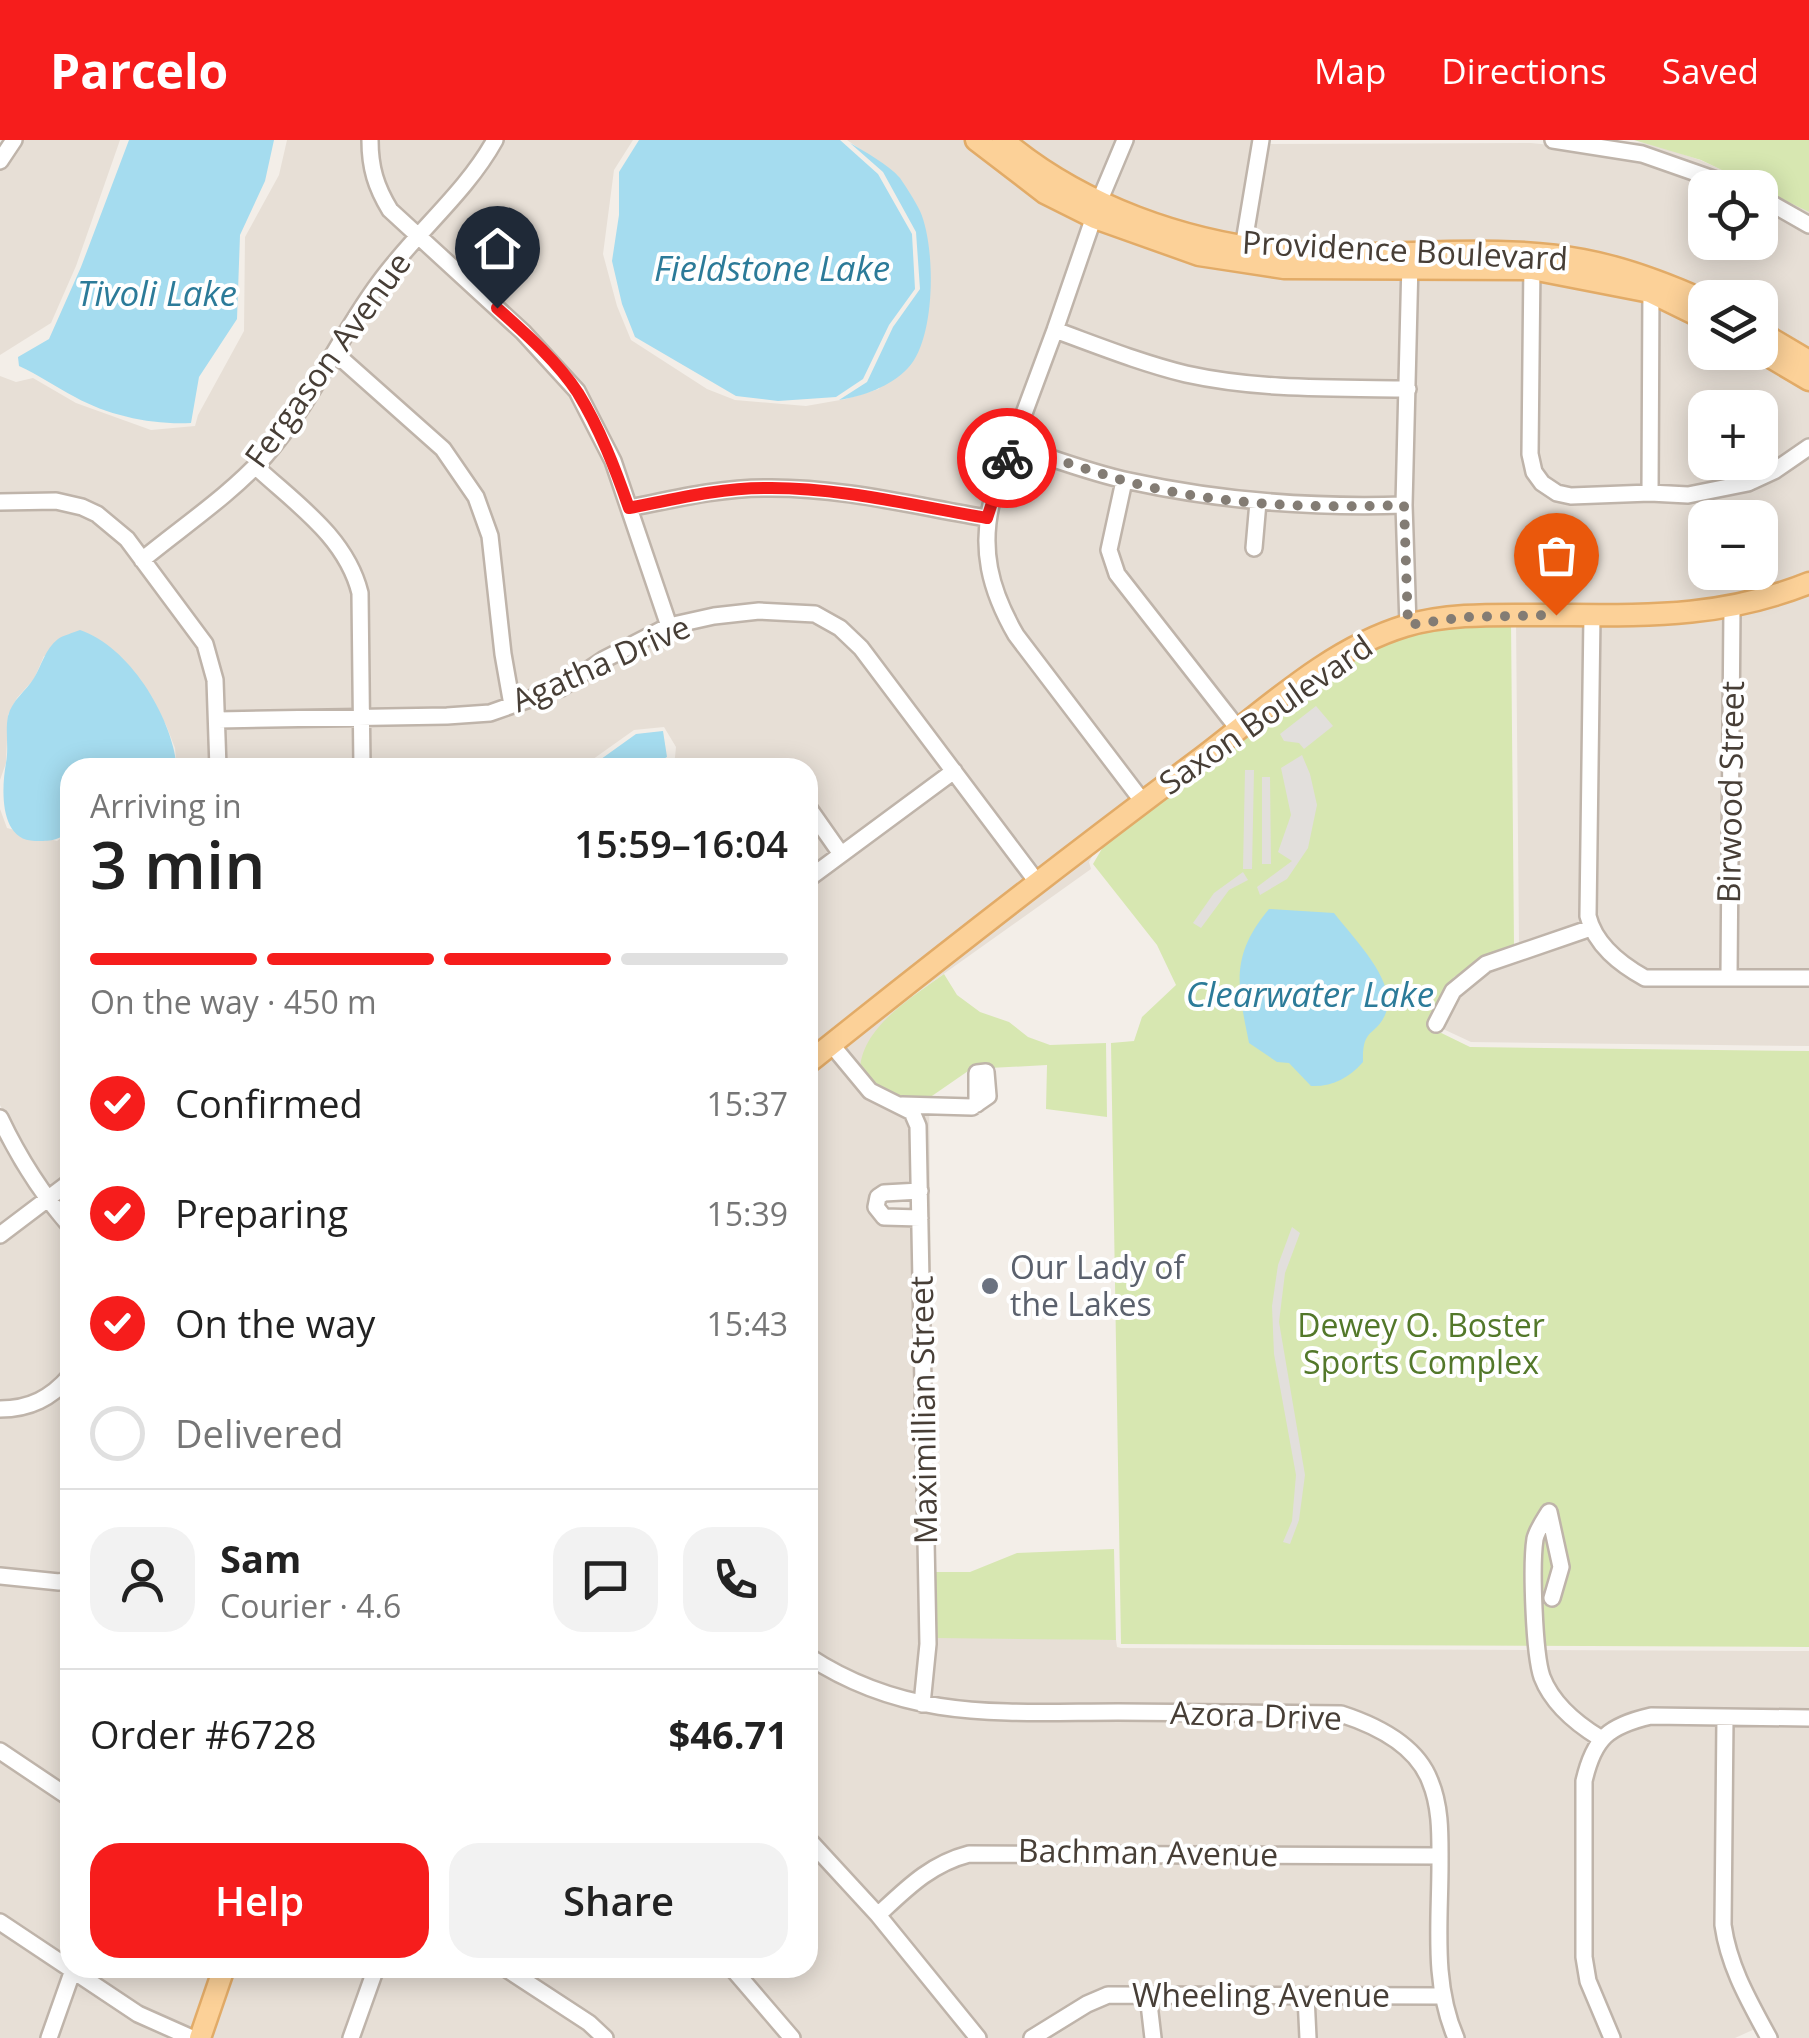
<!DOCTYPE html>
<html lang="en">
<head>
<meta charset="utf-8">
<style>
	body { margin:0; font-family:"Open Sans",sans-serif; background:#f2f2f2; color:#222; height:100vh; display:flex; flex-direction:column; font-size:38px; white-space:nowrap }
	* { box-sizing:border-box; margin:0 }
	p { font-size:32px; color:#767676 }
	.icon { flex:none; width:55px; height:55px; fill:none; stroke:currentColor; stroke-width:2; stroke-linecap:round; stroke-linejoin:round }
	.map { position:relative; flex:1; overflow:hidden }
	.panel { position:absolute; left:60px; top:618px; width:758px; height:1220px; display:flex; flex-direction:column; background:#fff; border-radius:30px; box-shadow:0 5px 25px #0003 }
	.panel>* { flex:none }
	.buttons { position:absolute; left:1688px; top:30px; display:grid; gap:20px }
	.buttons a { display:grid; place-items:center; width:90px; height:90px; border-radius:20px; background:#fff; box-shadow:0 5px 25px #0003; font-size:50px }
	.pin { position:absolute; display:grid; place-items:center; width:85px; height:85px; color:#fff; margin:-102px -42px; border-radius:50% 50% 50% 0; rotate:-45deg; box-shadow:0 0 10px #0007 }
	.pin .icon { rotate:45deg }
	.courier { position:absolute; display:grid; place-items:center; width:100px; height:100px; margin:-50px; border:8px solid #f61d1c; border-radius:50%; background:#fff; color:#222; box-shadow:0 2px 12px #0007 }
	.headline em { font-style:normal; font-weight:600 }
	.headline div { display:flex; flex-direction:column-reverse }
	.headline { display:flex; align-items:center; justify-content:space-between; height:170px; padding:0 30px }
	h1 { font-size:65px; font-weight:600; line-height:75px }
	.bar { display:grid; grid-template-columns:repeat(4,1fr); gap:15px 10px; align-content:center; height:120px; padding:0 30px }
	.bar i { height:12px; border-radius:8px; background:#e0e0e0 }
	.bar .selected { background:#f61d1c }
	.bar p { grid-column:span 4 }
	.line { display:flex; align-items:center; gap:25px; padding:0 30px; border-top:2px solid #e0e0e0 }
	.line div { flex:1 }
	.round { display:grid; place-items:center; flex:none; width:105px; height:105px; border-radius:30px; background:#f2f2f2 }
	ol { padding:0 30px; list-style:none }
	li { display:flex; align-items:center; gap:30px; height:110px }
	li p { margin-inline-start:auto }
	li .icon { padding:10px; border-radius:50%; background:#f61d1c; color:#fff; stroke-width:4 }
	li:last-child { color:#767676 }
	li i { width:55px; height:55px; border:5px solid #e0e0e0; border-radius:50% }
	.action { display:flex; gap:20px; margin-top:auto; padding:20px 30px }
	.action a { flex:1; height:115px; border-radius:30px; background:#f61d1c; color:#fff; font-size:40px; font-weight:600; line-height:115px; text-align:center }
	.action a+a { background:#f2f2f2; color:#222 }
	header { display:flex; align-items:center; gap:60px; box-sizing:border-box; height:140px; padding:0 50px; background:#f61d1c; color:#fff }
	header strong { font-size:48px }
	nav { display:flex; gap:55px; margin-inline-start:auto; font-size:35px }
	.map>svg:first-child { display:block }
	.residential { fill:#e7dfd6; fill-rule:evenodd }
	.green { fill:#d7e7b1 }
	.parking { fill:#e2dfdc }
	.water { fill:#a5dcef }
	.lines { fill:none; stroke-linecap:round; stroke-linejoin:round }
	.minor-casing { stroke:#bfb4aa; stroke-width:20 }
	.major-casing { stroke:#e2ab67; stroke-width:25 }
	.minor { stroke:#fff; stroke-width:15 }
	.major { stroke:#fcd198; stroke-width:20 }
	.done { stroke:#837c74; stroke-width:10; stroke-dasharray:0 18 }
	.route { stroke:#f61d1c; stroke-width:12 }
	.worship-dot { fill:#6b7280; stroke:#fff; stroke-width:4 }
	.labels { text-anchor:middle; stroke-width:8; stroke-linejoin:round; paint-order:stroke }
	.street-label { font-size:32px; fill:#473e36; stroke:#fff }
	.worship-label { font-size:32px; fill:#5b616d; stroke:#fff; text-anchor:start }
	.park-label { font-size:32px; fill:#53782a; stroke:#fff }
	.water-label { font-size:35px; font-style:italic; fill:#2c7b99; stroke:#fff }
</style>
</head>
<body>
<header>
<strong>Parcelo</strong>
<nav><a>Map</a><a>Directions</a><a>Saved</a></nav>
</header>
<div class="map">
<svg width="1809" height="1898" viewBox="0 0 1809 1898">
	<rect width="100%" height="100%" fill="#f3eee8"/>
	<path class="residential" d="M 20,0 L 120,0 L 76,126 L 51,183 L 0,215 L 0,31 Z
		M 287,0 L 364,0 L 364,24 L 371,49 L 384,73 L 411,97 L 298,262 L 251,323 L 143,412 L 100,370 L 0,356 L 0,236 L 16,242 L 33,238 L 76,263 L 151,290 L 195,286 L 198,275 L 244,191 L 245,97 L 279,35 Z
		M 375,0 L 488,0 L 480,16 L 418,89 L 394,67 L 381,45 Z
		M 501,0 L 633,0 L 614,30 L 603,114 L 617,166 L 631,200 L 707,249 L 735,260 L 806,266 L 846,259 L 879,249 L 930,128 L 898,36 L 847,0 L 968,0 L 1088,81 L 983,372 L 823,347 L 633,362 L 603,288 L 427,96 Z
		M 1012,0 L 1118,0 L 1096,54 Z
		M 1131,0 L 1255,0 L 1239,99 L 1205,93 L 1106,59 Z
		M 1597,0 L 1650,3 L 1700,20 L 1772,53 L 1809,72 L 1809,78 L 1760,52 L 1760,48 L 1752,47 L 1703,27 Z
		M 1531,3 L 1592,9 L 1640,19 L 1725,47 L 1705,48 L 1705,102 L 1760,102 L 1760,63 L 1809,91 L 1809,215 L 1760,186 L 1760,158 L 1710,157 L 1250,101 L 1266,4 Z
		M 1098,85 L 1404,133 L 1402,243 L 1278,241 L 1190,229 L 1135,215 L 1063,187 Z
		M 419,104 L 518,195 L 571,254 L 607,323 L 662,483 L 558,543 L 517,558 L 508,513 L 496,396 L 481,355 L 447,305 L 345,213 L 384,145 Z
		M 1415,133 L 1526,134 L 1539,347 L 1687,361 L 1750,348 L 1809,314 L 1809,437 L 1731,463 L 1413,479 L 1409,365 ZM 1705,378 L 1760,378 L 1760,432 L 1705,432 Z
		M 1537,135 L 1644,156 L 1644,348 L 1560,349 L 1540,330 L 1535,314 Z
		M 1656,161 L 1705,185 L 1705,212 L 1752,213 L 1809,247 L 1809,299 L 1771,327 L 1745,338 L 1687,350 L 1656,348 ZM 1705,268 L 1760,268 L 1760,322 L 1705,322 Z
		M 1059,197 L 1130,224 L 1402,254 L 1398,360 L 1258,357 L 1126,336 L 1019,302 Z
		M 339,223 L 439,312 L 471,359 L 484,397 L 506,562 L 489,567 L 366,572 L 366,451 L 361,431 L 353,414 L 334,391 L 263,326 Z
		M 1015,312 L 1118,344 L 1103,409 L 1231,589 L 1144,654 L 1021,493 L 1006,467 L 991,417 L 993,378 Z
		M 255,333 L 326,398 L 342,418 L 355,453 L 355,572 L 223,575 L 221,539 L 210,501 L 150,421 Z
		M 1129,347 L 1251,367 L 1248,413 L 1258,413 L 1263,368 L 1398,370 L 1402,481 L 1240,582 L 1122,432 L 1115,410 Z
		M 769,353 L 821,357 L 981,382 L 980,419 L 995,471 L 1011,498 L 1135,661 L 1038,734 L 961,632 L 818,470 L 673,480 L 637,371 L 722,355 Z
		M 55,366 L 93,379 L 122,402 L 200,506 L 209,540 L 212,627 L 177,627 L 175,608 L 166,585 L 128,526 L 44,516 L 34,539 L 17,558 L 8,575 L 6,623 L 0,640 L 0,367 Z
		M 1809,448 L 1809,833 L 1735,831 L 1738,472 Z
		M 1726,474 L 1723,831 L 1647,833 L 1627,821 L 1596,786 L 1594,775 L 1598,480 Z
		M 759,477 L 813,479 L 836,492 L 857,511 L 946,630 L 842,707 L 808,658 L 808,628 L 786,627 L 783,623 L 773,628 L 674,627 L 676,607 L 664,587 L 634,590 L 582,627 L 367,628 L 366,582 L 447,581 L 606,524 L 671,491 Z
		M 1516,480 L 1587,480 L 1584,785 L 1519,805 Z
		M 355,582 L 356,627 L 224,627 L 224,585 Z
		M 952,638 L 1029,741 L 808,916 L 808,746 Z
		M 0,669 L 7,688 L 57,701 L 70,691 L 70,1036 L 48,1051 L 19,1006 L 0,965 Z
		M 808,677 L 833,713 L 808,733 Z
		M 1102,699 L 1089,722 L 1091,729 L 914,855 L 860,932 L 839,905 Z
		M 1589,795 L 1619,829 L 1809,843 L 1809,906 L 1471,902 L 1441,888 L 1458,854 L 1489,829 Z
		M 830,912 L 907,975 L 912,987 L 914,1046 L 871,1066 L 915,1083 L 922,1504 L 917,1557 L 882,1550 L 808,1509 L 808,930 Z
		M 894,956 L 929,958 L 935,1497 L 1116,1500 L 1117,1507 L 1121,1508 L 1530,1510 L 1537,1539 L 1592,1600 L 1584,1614 L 1578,1641 L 1578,1818 L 1606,1898 L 1462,1898 L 1447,1855 L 1436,1639 L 1381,1582 L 996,1566 L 928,1560 L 924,986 Z
		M 0,992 L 39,1058 L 0,1088 Z
		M 45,1066 L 70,1095 L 70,1226 L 35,1259 L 0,1264 L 0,1102 Z
		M 70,1244 L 70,1435 L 58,1437 L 0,1431 L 0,1274 Z
		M 0,1441 L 70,1445 L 70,1652 L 0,1605 Z
		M 1542,1510 L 1809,1511 L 1809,1572 L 1651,1571 L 1600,1592 L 1571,1569 L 1557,1552 L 1548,1536 Z
		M 808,1522 L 832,1538 L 878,1559 L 916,1568 L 1340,1579 L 1376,1592 L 1415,1626 L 1425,1641 L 1434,1679 L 1434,1711 L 968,1709 L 878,1768 L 808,1691 Z
		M 1651,1581 L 1719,1583 L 1717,1786 L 1757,1888 L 1735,1898 L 1618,1898 L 1594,1840 L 1590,1817 L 1589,1641 L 1604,1602 L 1616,1593 Z
		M 1731,1583 L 1809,1583 L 1809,1898 L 1776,1898 L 1745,1843 L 1728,1785 Z
		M 0,1618 L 70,1665 L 70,1822 L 0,1776 Z
		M 808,1706 L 870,1775 L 971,1898 L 799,1898 L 739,1828 L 808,1828 Z
		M 970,1719 L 1434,1721 L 1435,1851 L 1083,1860 L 1022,1898 L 985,1898 L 885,1776 L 923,1741 Z
		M 0,1788 L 66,1832 L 43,1898 L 0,1898 Z
		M 80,1828 L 218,1828 L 196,1894 L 142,1870 Z
		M 230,1828 L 370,1828 L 344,1898 L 206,1898 Z
		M 382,1828 L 495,1828 L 597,1898 L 361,1898 L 358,1896 Z
		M 515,1828 L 725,1828 L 784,1898 L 613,1898 L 593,1879 Z
		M 76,1838 L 179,1898 L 55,1898 Z
		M 1109,1860 L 1143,1860 L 1147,1898 L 1042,1898 L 1089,1868 Z
		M 1154,1860 L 1301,1862 L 1302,1898 L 1159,1898 Z
		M 1436,1861 L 1449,1898 L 1313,1898 L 1312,1862 Z"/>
	<path class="green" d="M 1634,0 L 1809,0 L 1809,72 L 1701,20 Z
		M 1511,481 L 1514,805 L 1454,837 L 1429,887 L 1470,907 L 1809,911 L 1809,1507 L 1121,1504 L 1111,903 L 1134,901 L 1142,877 L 1176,845 L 1157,805 L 1093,724 L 1110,695 L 1311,542 L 1360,510 L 1433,485 Z
		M 944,834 L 957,855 L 980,872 L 1009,882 L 1028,897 L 1050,905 L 1106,903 L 1107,977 L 1046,969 L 1047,925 L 971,929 L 929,958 L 894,956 L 883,952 L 860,932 C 860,888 911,858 944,834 Z
		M 1114,1409 L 1116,1500 L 935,1498 L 934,1432 L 970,1432 L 1017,1413 Z"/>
	<path class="parking" d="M 1316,566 L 1333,586 L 1304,609 L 1299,603 L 1284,601 L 1280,594 Z
		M 1302,615 L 1310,634 L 1317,665 L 1308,708 L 1287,739 L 1260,755 L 1257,747 L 1292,721 L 1278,712 L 1291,675 L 1281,628 Z
		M 1245,630 L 1254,630 L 1252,729 L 1243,729 Z
		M 1262,637 L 1270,637 L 1271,724 L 1262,724 Z
		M 1243,732 L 1248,740 L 1229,750 L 1201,788 L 1193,783 L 1214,753 Z
		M 1292,1087 L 1300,1093 L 1285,1133 L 1279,1182 L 1305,1335 L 1299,1380 L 1290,1404 L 1283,1402 L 1292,1381 L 1296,1335 L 1274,1214 L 1272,1166 L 1278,1125 Z"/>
	<path class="water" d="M 129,0 L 274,0 L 265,41 L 240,95 L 237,179 L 199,237 L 191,283 C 153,285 109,276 75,257 C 56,247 39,235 19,226 L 18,217 L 49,199 L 81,127 Z
		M 639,0 L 840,0 L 878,34 L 912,94 L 915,149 L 889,185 L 863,239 L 836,257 L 778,261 L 736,256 L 635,197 L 622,164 L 612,121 L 619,75 L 619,32 Z
		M 850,3 C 865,12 888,24 900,38 C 907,48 915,61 920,71 C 936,107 936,199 908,228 C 890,247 863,256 839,260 L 867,242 L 893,187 L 920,149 L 916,92 L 883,32 Z
		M 80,490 C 130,507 172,577 177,627 L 70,628 L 70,691 C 57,701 51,701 35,701 C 0,701 1,651 6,623 C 9,608 5,591 8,576 C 12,560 26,551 34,538 C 42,525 45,509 58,499 C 64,495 73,493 80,490 Z
		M 663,591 L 667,617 L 660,621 L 664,627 L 590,627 L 636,594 Z
		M 1269,769 L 1334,773 C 1352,797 1400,843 1385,875 C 1375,897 1362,887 1363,922 C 1349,938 1332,947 1311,946 L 1289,923 L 1277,922 L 1249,903 C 1238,847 1229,817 1269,769 Z"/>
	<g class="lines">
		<g class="minor-casing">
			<path id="minor" d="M 370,0 C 370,28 376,47 390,70 L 523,192 L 577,251 L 613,321 L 669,486
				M 1125,0 L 1099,62 L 1055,190 L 993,357 C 979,408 990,450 1016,495 L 1143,662
				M 1553,0 L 1642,14 L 1739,48
				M 0,21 L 14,0
				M 1760,57 L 1809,85
				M 1242,114 L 1261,0
				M 1532,122 L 1530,314 L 1534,332 L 1542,343 L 1557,353 L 1571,356 L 1650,353 L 1688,355 L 1748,343 L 1774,331 L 1809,307
				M 1055,190 C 1099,206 1141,223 1186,234 C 1258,250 1334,248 1408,249
				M 335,213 L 443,309 L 476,357 L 490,396 L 503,514 L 512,565
				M 1011,305 C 1050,317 1090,333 1129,341 C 1220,361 1310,368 1404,365
				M 255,326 C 296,364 346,397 360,453 L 362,628
				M 1124,341 L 1109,410 L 1117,434 L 1239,590
				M 1650,353 L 1651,146
				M 0,362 L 56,361 L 82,367 L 97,374 L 127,399 L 205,504 L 215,540 L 218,628
				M 629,368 C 675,359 719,348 766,348 C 840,347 915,366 987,378
				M 1254,408 L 1258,362
				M 142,420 C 182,387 230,355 265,316 C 311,264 338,198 379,143 C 415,93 465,54 495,0
				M 1592,475 L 1588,776 C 1595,805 1620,824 1645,838 L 1809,838
				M 1408,485 L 1404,365 L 1410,122
				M 218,580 L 447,576 L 490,573 L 561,548 L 603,520 L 669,486 L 714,476 L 759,471 L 815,474 L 840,488 L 861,508 L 1037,742
				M 808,667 L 841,714
				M 808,739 L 954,631
				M 1729,836 L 1732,468
				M 1436,884 L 1453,851 L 1486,824 L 1591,788
				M 831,904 L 870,951 L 912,972 L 918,986 L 928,1504 L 922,1564
				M 902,965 L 972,967 L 988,956 L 986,932 L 977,933 L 977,964
				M 0,978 C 19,1018 41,1053 70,1086
				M 920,1051 L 884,1053 L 878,1057 L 876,1067 L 884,1077 L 920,1078
				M 0,1095 L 70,1042
				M 0,1269 C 30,1269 51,1258 70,1236
				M 0,1436 L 59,1442 L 70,1440
				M 1552,1458 L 1561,1427 L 1549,1372 C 1544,1380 1537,1390 1535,1399 C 1531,1425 1534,1514 1542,1537 C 1552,1563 1577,1584 1600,1598
				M 808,1516 C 908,1582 1003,1572 1118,1572 C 1192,1573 1267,1573 1341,1574 C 1375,1585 1416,1604 1430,1641 C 1441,1667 1440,1696 1440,1724 C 1440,1783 1432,1843 1456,1898
				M 1725,1578 L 1723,1785 C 1729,1827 1749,1861 1769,1898
				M 0,1611 L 70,1658
				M 808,1699 L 878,1775 L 978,1898
				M 878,1775 C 906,1749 930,1724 969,1714 L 1440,1716
				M 0,1782 L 138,1874 L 192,1898
				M 505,1828 L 589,1883 L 605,1898
				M 732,1828 L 792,1898
				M 1148,1855 L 1153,1898
				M 1306,1856 L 1308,1898
				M 49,1898 L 73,1830
				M 351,1898 L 376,1828
				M 1032,1898 L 1087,1864 L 1108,1855 L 1441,1856
				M 1612,1898 L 1588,1841 L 1584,1817 L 1584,1641 C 1594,1598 1608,1586 1651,1576 L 1809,1578"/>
		</g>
		<g class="major-casing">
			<path id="major" d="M 976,0 L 1045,53 L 1095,78 L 1199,115 L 1284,128 L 1532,129 L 1650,152 L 1705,179
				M 1003,0 C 1081,66 1186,103 1288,112 C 1385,120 1487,102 1583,120 C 1626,128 1665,143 1705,161
				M 1760,192 L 1809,221
				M 1760,211 L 1809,240
				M 808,923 C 938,819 1069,717 1203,617 C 1265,570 1329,509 1405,486 C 1448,473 1497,475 1541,475 C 1638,475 1717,480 1809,443
				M 200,1898 L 224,1828"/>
		</g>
		<use href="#minor" class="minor"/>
		<use href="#major" class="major"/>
	</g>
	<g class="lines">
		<path class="done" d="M 1007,318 L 1012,306 C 1048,316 1085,329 1122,340 C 1210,365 1312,369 1404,365 L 1408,485 L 1466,477 L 1556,475"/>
		<path class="route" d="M 497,168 C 525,193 557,221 578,253 C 600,289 615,328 629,368 C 675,359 719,348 766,348 C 839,347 915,366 987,378 L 1007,318"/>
	</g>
	<circle class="worship-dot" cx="990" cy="1146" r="10"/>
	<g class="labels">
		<g class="street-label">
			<text transform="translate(1405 111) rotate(3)" y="11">Providence Boulevard</text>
			<text transform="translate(328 220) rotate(-54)" y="11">Fergason Avenue</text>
			<text transform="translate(601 524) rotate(-24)" y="11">Agatha Drive</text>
			<text transform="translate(1266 575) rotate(-35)" y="11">Saxon Boulevard</text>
			<text transform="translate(1731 652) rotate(-89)" y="11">Birwood Street</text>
			<text transform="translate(924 1270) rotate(-91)" y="11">Maximillian Street</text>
			<text transform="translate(1256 1576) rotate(2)" y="11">Azora Drive</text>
			<text transform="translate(1148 1713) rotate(1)" y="11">Bachman Avenue</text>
			<text x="1261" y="1867">Wheeling Avenue</text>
		</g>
		<g class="worship-label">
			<text x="1010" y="1139">Our Lady of<tspan x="1010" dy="37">the Lakes</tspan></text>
		</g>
		<g class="park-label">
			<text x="1421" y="1197">Dewey O. Boster<tspan x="1421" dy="37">Sports Complex</tspan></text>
		</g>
		<g class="water-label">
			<text x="772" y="141">Fieldstone Lake</text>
			<text x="157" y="166">Tivoli Lake</text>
			<text x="1310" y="867">Clearwater Lake</text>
		</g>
	</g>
</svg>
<div class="buttons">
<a><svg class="icon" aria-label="locate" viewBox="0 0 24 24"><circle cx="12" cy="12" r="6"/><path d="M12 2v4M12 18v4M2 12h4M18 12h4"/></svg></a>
<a><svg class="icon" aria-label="layers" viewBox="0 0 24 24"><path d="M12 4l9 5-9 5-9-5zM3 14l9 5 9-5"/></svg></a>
<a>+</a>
<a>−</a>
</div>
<div class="pin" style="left:1556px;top:475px;background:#ea580c"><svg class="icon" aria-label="bag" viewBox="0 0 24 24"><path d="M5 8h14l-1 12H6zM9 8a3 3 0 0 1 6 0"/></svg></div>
<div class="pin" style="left:497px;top:168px;background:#1f2937"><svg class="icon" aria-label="home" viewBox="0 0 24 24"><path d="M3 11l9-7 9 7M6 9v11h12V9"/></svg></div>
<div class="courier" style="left:1007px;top:318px"><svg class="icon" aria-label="bike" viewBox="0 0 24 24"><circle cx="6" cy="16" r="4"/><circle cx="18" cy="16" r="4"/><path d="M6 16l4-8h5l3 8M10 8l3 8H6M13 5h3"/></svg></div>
<section class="panel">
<div class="headline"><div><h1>3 min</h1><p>Arriving in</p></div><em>15:59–16:04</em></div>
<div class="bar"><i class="selected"></i><i class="selected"></i><i class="selected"></i><i></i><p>On the way · 450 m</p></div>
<ol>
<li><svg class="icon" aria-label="check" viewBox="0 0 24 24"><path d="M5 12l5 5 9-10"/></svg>Confirmed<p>15:37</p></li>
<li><svg class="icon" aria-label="check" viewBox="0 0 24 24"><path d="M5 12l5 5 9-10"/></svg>Preparing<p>15:39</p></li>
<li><svg class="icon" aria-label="check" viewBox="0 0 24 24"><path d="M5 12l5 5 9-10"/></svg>On the way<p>15:43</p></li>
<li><i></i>Delivered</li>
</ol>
<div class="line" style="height:180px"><a class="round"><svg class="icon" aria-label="person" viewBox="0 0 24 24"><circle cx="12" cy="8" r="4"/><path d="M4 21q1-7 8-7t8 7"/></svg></a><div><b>Sam</b><p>Courier · 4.6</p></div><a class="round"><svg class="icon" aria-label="chat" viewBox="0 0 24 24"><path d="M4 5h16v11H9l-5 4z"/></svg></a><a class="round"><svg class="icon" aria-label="phone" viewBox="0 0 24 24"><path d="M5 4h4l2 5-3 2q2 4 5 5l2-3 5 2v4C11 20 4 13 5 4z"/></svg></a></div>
<div class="line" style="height:130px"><div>Order #6728</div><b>$46.71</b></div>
<div class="action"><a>Help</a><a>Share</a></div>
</section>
</div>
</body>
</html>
